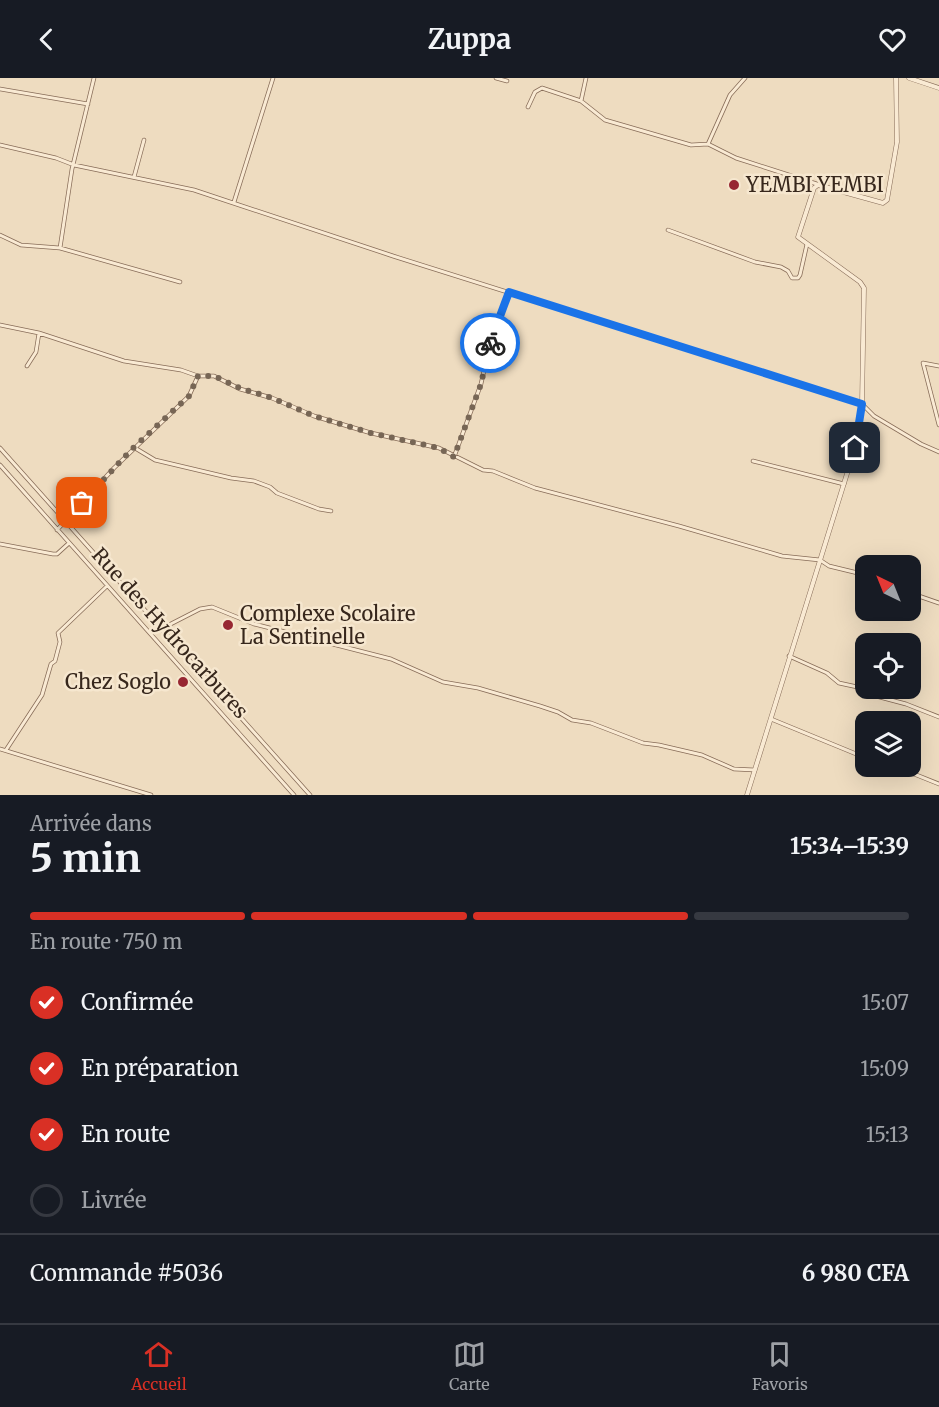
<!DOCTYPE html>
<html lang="fr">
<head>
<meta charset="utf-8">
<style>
	body { margin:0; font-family:Merriweather,serif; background:#242831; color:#f1f3f6; height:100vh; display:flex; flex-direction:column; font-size:22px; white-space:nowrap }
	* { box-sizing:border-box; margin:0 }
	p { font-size:20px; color:#9ea1a6 }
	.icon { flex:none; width:33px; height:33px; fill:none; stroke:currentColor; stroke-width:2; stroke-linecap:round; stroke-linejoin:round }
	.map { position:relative; height:717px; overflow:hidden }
	.drawer { display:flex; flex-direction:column; background:#171b24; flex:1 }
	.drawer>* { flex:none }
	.needle { width:39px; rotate:317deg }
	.fabs { position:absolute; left:855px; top:477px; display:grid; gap:12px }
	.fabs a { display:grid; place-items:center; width:66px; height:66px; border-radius:12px; background:#171b24; box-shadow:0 6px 24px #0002; font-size:30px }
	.pin { position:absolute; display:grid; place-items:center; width:51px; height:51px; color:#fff; margin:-26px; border-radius:12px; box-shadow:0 3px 9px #0006 }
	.courier { position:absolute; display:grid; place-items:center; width:60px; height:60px; margin:-30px; border:4px solid #1a73e8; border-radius:50%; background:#fff; color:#222; box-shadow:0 2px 8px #0007 }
	.head em { font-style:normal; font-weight:700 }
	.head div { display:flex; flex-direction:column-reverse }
	.head { display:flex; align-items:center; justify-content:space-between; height:102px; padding:0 30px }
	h1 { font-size:39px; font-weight:700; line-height:45px }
	.bar { display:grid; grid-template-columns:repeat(4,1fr); gap:9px 6px; align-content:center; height:72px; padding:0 30px }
	.bar i { height:8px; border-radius:4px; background:#363941 }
	.bar .selected { background:#d93025 }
	.bar p { grid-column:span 4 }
	.line { display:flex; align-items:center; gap:15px; padding:0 30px; border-top:2px solid #363941 }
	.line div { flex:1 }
	ol { padding:0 30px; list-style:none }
	li { display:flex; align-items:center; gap:18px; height:66px }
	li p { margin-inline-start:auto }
	li .icon { padding:6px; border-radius:50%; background:#d93025; color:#fff; stroke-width:4 }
	li:last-child { color:#9ea1a6 }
	li i { width:33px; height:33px; border:3px solid #363941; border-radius:50% }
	header { display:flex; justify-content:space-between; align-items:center; height:78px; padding:0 30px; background:#171b24; font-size:27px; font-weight:700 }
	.tab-bar { display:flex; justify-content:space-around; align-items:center; height:84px; border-top:2px solid #363941; background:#171b24; font-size:16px; color:#9ea1a6 }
	.tab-bar a { display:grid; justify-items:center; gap:3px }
	.tab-bar .selected { color:#d93025 }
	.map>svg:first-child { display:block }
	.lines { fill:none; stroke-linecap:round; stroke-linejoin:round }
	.minor-casing { stroke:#876c58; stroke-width:4.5 }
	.tertiary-casing { stroke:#876c58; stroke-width:5 }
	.minor { stroke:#f9ead3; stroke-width:3 }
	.tertiary { stroke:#f9ead3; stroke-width:4 }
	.done { stroke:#765; stroke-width:6; stroke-dasharray:0 10.8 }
	.route { stroke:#1a73e8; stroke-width:8 }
	.poi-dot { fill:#972732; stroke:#f6e7cf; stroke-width:2 }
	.labels { text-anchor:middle; stroke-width:5; stroke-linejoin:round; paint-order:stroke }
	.poi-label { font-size:20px; fill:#37271c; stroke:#f6e7cf; text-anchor:start }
	.street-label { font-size:20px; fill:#37271c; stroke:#f6e7cf }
</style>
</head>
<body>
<header><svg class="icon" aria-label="back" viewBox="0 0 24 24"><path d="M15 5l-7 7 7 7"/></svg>Zuppa<svg class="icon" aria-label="heart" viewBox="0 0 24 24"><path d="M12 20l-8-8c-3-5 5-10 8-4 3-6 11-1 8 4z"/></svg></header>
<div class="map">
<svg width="939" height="717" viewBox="0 0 939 717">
	<rect width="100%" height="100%" fill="#eedcc0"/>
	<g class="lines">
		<g class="minor-casing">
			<path id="minor" d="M 496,0 L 507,3
				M 0,11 L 88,26
				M 581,23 L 586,0
				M 528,29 L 535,14 L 542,10 L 581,23 L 605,42 L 691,67 L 708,66 L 736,80 L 820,107
				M 708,66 L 730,17 L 745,0
				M 0,67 L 56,80 L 74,87 L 194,112 L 393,178 L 862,326 L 874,338 L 921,366 L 939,374
				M 134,99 L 144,62
				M 234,124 L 273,0
				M 668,152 L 755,184 L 781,189 L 788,193 L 792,200 L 798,200 L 800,197 L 807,166
				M 0,157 L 21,167 L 60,170 L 180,204
				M 60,170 L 72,91 L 94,0
				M 0,247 L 39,255 L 124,283 L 181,292 L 198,298
				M 27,288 L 36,274 L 39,255
				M 939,288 L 923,285 L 939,347
				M 0,370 L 310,717
				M 135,370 L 155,382 L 231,400 L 254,403 L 270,409 L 277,415 L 319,431 L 331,433
				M 454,379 L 481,306 L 492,257 L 509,214
				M 753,383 L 844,406
				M 0,387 L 294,717
				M 57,452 L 114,390 L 189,318 L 198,298 L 214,298 L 240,311 L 272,320 L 314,338 L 371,355 L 439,370 L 483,392 L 493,393 L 535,410 L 679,448 L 782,478 L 820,482 L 829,488 L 866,497
				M 0,466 L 53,476 L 57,476 L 68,466
				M 910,515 L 939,525
				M 161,551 L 200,531 L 212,529 L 254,546 L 391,581 L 443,604 L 478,610 L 540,628 L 558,634 L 572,642 L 591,645 L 643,665 L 659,667 L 702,677 L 734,691 L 755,692
				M 789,578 L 827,595 L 839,605 L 862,610 L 872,617 L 906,626 L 939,639
				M 771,641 L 866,680
				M 0,671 L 151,717
				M 6,672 L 42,617 L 51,586 L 55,583 L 60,564 L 58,555 L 107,508
				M 905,688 L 914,696 L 939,706"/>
		</g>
		<g class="tertiary-casing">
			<path id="tertiary" d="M 909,0 L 939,10
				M 747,717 L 855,370 L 862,326 L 864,210 L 860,204 L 798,159 L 814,110 L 818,107 L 883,125 L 887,122 L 897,64 L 896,0"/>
		</g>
		<use href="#minor" class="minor"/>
		<use href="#tertiary" class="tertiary"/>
	</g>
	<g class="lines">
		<path class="done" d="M 82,425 L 131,372 L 189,318 L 198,298 L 214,298 L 240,310 L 272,320 L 314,338 L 371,355 L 439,370 L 454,379 L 481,306 L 490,265"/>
		<path class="route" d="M 490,265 L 509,214 L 862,326 L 855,370"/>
	</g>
	<g class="poi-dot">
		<circle cx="734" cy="107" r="6"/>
		<circle cx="228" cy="547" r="6"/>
		<circle cx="183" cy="604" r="6"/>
	</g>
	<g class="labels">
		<g class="poi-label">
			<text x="746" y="114">YEMBI YEMBI</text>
			<text x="240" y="543">Complexe Scolaire<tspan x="240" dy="23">La Sentinelle</tspan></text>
			<text x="171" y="611" text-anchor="end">Chez Soglo</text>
		</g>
		<g class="street-label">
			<text transform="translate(170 555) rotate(48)" y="7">Rue des Hydrocarbures</text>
		</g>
	</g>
</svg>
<div class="fabs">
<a><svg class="needle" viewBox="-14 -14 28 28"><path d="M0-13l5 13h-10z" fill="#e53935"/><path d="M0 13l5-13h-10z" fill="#9ea1a6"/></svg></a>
<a><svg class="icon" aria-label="locate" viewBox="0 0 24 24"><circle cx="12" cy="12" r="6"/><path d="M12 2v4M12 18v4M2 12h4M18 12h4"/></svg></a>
<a><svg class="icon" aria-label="layers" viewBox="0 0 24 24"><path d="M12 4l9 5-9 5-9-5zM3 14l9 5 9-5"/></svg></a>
</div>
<div class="pin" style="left:82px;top:425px;background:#ea580c"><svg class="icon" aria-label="bag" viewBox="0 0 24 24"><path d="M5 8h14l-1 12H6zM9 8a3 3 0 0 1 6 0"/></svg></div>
<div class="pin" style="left:855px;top:370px;background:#1f2937"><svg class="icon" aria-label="home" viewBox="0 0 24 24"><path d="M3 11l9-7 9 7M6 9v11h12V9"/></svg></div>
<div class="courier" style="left:490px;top:265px"><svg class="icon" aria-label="bike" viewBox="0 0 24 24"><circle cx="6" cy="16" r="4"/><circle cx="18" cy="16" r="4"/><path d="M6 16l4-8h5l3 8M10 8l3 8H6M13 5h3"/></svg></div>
</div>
<section class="drawer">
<div class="head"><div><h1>5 min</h1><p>Arrivée dans</p></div><em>15:34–15:39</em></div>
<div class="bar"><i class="selected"></i><i class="selected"></i><i class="selected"></i><i></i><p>En route · 750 m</p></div>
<ol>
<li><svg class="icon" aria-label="check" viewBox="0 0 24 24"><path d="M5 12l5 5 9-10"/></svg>Confirmée<p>15:07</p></li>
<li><svg class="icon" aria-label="check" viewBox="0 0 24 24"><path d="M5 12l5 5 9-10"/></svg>En préparation<p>15:09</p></li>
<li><svg class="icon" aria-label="check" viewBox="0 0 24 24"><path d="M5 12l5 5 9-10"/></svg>En route<p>15:13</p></li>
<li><i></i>Livrée</li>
</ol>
<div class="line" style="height:78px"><div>Commande #5036</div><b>6 980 CFA</b></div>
</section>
<nav class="tab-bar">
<a class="selected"><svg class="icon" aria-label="home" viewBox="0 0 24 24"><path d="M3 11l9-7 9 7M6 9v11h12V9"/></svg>Accueil</a>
<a><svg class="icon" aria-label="map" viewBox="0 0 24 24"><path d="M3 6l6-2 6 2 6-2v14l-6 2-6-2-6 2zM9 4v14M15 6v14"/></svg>Carte</a>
<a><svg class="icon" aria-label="saved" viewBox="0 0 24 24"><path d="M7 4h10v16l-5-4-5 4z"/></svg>Favoris</a>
</nav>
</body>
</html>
